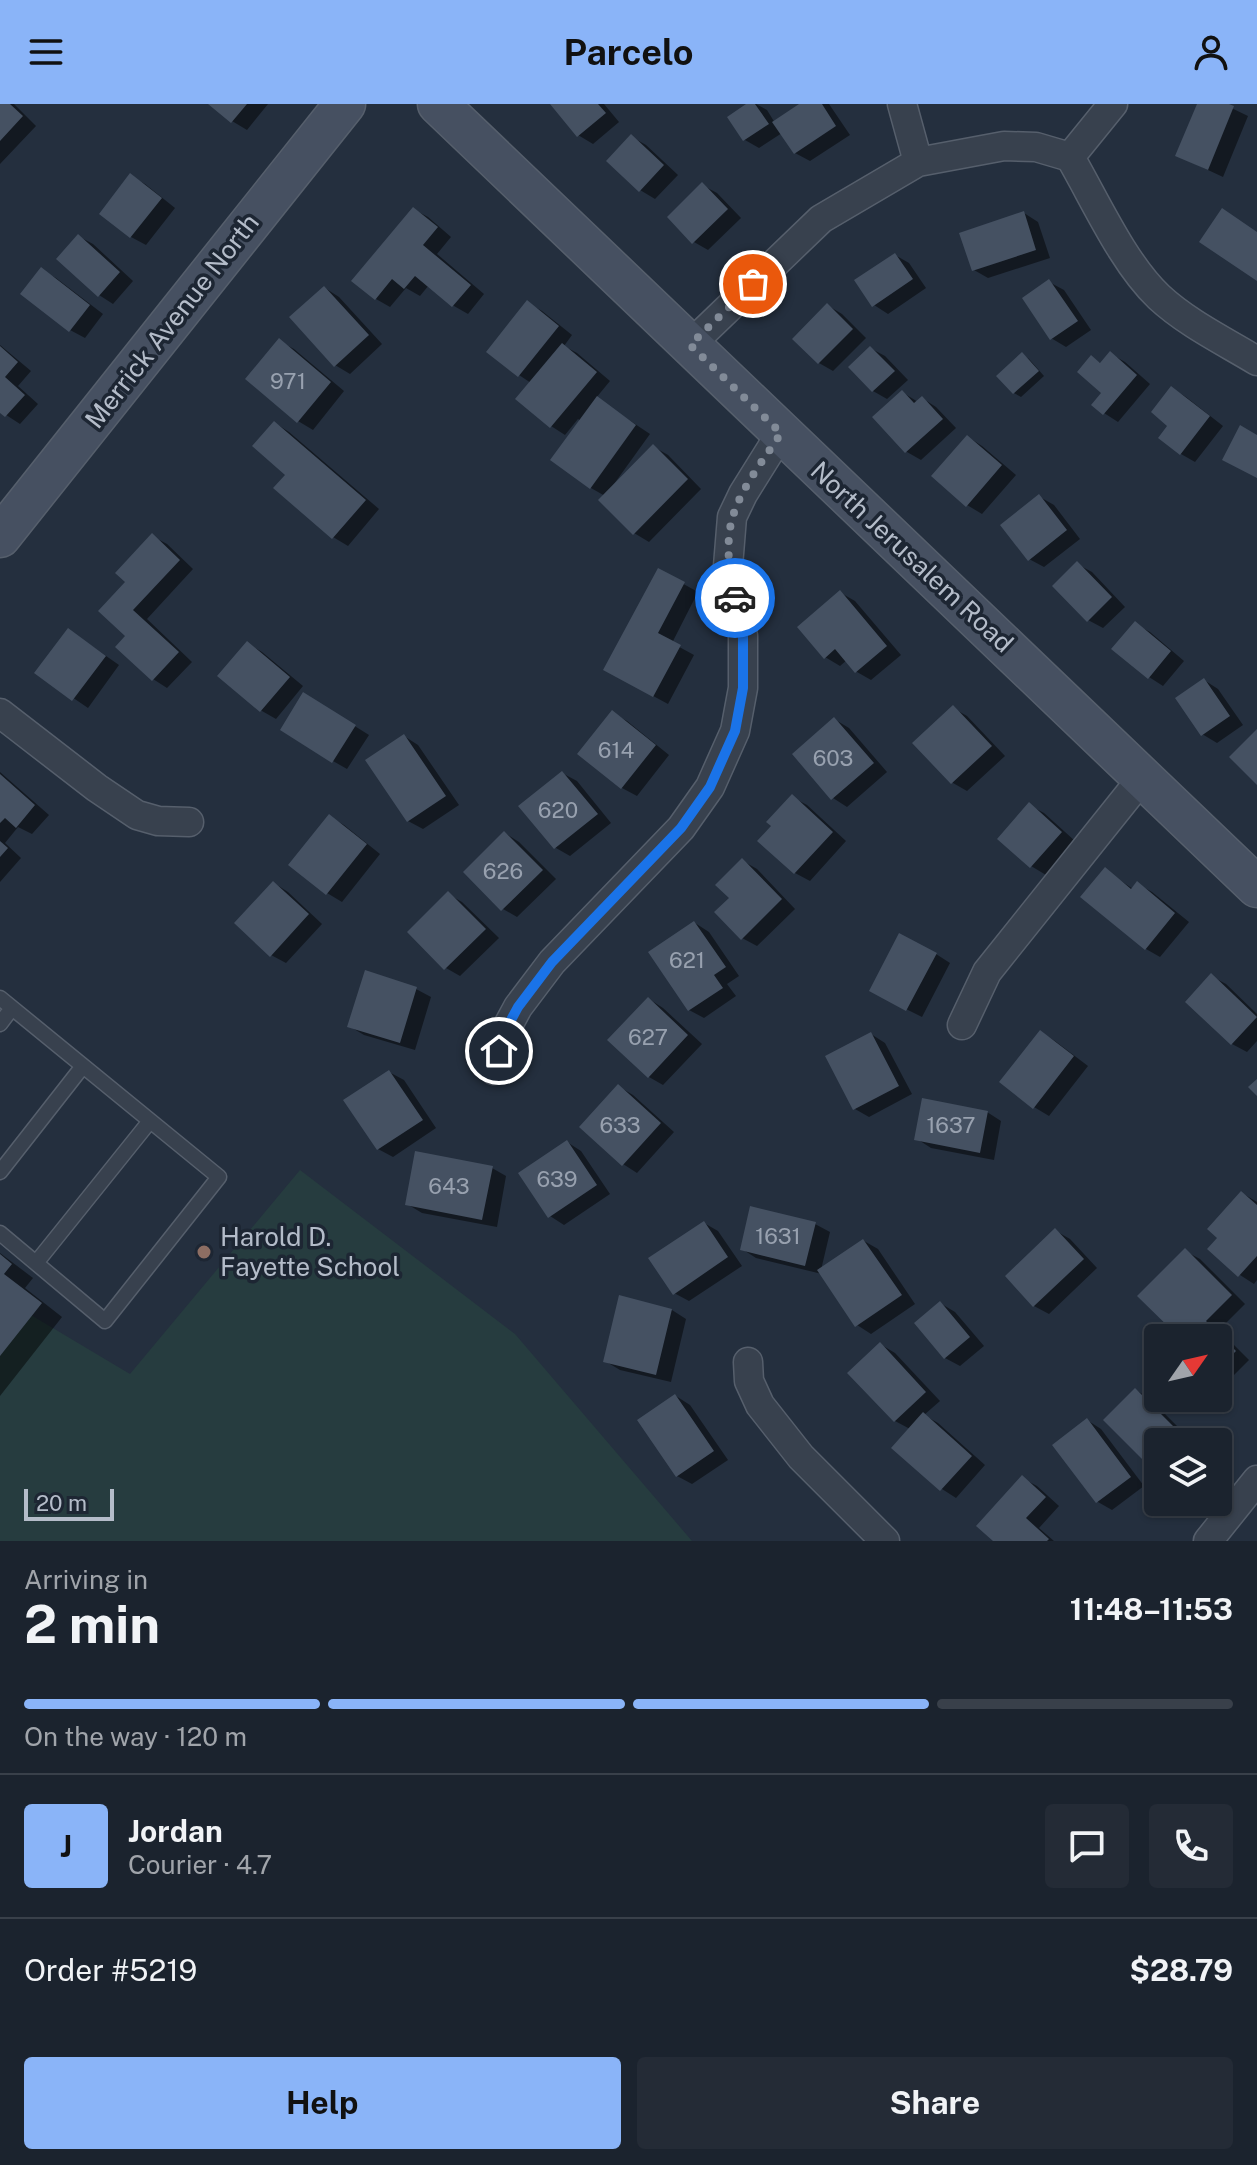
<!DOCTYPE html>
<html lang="en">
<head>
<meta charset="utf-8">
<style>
	body { margin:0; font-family:"Public Sans",sans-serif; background:#242b36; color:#f1f3f6; height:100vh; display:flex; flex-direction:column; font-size:30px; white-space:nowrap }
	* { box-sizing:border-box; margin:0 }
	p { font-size:26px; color:#a0a4aa }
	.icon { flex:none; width:44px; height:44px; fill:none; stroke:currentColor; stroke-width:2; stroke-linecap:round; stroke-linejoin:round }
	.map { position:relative; height:1437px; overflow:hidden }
	.details { display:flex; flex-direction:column; background:#1b232e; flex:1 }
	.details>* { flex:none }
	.needle { width:52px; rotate:56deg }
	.controls { position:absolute; left:1144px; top:1220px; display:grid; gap:16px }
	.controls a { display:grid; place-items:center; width:88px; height:88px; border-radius:8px; background:#1b232e; box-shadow:0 2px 6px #0004,0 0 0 2px #39404a; font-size:40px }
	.scale { position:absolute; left:24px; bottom:20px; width:90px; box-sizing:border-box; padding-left:8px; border:4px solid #b4bcc9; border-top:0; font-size:22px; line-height:28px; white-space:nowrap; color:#b4bcc9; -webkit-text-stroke:6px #1d2633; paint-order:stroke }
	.pin { position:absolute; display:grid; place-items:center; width:68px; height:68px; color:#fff; margin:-34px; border:4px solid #fff; border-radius:50%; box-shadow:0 2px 8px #0007 }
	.courier { position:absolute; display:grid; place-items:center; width:80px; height:80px; margin:-40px; border:6px solid #1a73e8; border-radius:50%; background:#fff; color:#222; box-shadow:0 2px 10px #0007 }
	.summary em { font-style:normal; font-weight:700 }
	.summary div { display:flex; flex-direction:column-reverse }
	.summary { display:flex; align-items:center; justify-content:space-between; height:136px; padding:0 24px }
	h1 { font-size:52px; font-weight:700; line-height:60px }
	.bar { display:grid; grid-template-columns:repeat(4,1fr); gap:12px 8px; align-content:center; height:96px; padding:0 24px }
	.bar i { height:10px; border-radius:6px; background:#39404a }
	.bar .current { background:#8ab4f8 }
	.bar p { grid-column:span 4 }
	.line { display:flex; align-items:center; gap:20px; padding:0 24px; border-top:2px solid #39404a }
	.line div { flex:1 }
	.round { display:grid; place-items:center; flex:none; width:84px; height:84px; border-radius:8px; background:#242b36 }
	.button { display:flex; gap:16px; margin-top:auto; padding:16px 24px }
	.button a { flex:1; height:92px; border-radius:8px; background:#8ab4f8; color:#111; font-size:32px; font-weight:700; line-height:92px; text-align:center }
	.button a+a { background:#242b36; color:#f1f3f6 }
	header { display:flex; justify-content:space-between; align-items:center; height:104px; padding:0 24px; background:#8ab4f8; color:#111; font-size:36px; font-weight:700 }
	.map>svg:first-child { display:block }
	.green { fill:#263c3f }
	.shadow { fill:#0007 }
	.building { fill:#455162 }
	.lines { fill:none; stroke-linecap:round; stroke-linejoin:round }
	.service-casing { stroke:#565f6c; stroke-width:17 }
	.minor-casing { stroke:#565f6c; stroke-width:31 }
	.secondary-casing { stroke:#565f6c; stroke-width:43 }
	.service { stroke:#38414e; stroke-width:14 }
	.minor { stroke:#38414e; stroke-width:28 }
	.secondary { stroke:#465061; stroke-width:40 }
	.done { stroke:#828b98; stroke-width:8; stroke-dasharray:0 14.4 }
	.route { stroke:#1a73e8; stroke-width:10 }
	.education-dot { fill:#8d6e63; stroke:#1d2633; stroke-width:3 }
	.labels { text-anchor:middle; stroke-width:7; stroke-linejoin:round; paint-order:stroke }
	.number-label { font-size:22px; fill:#98a1af }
	.street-label { font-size:26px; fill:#b4bcc9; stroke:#1d2633 }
	.poi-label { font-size:26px; fill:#b4bcc9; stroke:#1d2633; text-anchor:start }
</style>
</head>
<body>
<header><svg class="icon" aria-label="menu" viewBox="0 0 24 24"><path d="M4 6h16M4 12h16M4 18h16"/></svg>Parcelo<svg class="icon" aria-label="person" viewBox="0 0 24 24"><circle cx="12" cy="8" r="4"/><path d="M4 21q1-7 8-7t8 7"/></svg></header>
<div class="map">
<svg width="1257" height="1437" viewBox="0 0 1257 1437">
	<rect width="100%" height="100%" fill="#242f3e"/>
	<path class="green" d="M 300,1066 L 515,1230 L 692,1437 L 0,1437 L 0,1250 L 31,1211 L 130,1270 Z"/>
	<path class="shadow" d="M 0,0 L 14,0 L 36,22 L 0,60 Z
		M 211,0 L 268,0 L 247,26 L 232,17 Z
		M 552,0 L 604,0 L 619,18 L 593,40 L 578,31 Z
		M 749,0 L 756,0 L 767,6 L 775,19 L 803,0 L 829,0 L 850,31 L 810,57 L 795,49 L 782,29 L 759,44 L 745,36 L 730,13 Z
		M 1199,0 L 1223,0 L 1248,12 L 1223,73 L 1178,52 Z
		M 632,33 L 646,41 L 678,71 L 655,95 L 640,86 Z
		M 131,72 L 145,80 L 175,104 L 146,141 L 131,133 L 102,109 Z
		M 702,81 L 717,89 L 741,114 L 708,146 L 694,138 Z
		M 413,105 L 428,113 L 451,133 L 437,150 L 484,190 L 468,210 L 454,202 L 429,181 L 420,192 L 406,184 L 390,203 L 376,195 Z
		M 1024,109 L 1038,118 L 1050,154 L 988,174 L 974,166 Z
		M 78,132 L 93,140 L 133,177 L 113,200 L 99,191 Z
		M 895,151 L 909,159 L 926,184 L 888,210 L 874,201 Z
		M 41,166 L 56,174 L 103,210 L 85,234 L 70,226 Z
		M 1049,178 L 1064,186 L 1091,226 L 1066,243 L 1051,234 Z
		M 325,184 L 339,193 L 382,240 L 350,270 L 335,261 Z
		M 528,199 L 542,207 L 572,231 L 564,242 L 577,249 L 610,277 L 596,294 L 650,330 L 614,380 L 654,343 L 668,351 L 701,385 L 649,438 L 634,429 L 605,392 L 591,384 L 581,317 L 578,315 L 565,331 L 551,322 L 531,279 L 519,271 Z
		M 827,201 L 842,210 L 866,234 L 833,267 L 819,259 Z
		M 279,237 L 294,245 L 344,287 L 313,326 L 298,317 Z
		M 0,241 L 31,267 L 18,282 L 38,300 L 20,320 L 0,307 Z
		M 870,244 L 885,252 L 908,276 L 887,295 L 873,287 Z
		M 1111,250 L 1125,258 L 1150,280 L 1118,318 L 1104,309 L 1104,289 L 1091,254 L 1102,260 Z
		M 1023,251 L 1029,255 L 1044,272 L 1021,293 L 1014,289 Z
		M 1172,284 L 1186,293 L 1223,322 L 1195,358 L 1181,350 L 1170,321 Z
		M 902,288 L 918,298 L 922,294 L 936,303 L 956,324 L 921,356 L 907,348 L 875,313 Z
		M 275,319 L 289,328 L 379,405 L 348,442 L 333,433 L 288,370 Z
		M 968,333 L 982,342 L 1016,371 L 982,410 L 967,401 Z
		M 1040,393 L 1054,401 L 1080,435 L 1044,463 L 1029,455 Z
		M 152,432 L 167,440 L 193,465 L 147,515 L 192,558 L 167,584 L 153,575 L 128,532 L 128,477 Z
		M 1077,460 L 1092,468 L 1125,503 L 1103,524 L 1088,516 Z
		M 658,466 L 698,488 L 672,539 L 694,551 L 668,600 L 620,574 Z
		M 841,489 L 855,497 L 901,551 L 871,576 L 857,568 L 847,556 L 840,562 L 825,553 Z
		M 1135,520 L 1150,528 L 1184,557 L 1163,582 L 1149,573 Z
		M 69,526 L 119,561 L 88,604 L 37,569 Z
		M 247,539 L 262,548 L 303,582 L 276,615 L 262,607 L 220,572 Z
		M 1204,576 L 1218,585 L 1243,621 L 1217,639 L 1202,630 Z
		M 318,599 L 369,631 L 347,665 L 333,657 Z
		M 953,604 L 967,612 L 1005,652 L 967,687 L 953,679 L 915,639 Z
		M 612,609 L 627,617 L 669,651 L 637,692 L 622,684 L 580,650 Z
		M 834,615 L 849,624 L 887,668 L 847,703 L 833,694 Z
		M 404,632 L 418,641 L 459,701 L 423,725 L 408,717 Z
		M 0,668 L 49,711 L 32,730 L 18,723 L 5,739 L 21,754 L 0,778 Z
		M 562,669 L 577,677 L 611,719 L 570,752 L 556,744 L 521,702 Z
		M 792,693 L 807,701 L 846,737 L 810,777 L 795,769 L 774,722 Z
		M 1029,701 L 1044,709 L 1075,737 L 1046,771 L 1031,762 Z
		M 329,712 L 344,721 L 380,750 L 342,798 L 327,789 L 291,761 Z
		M 505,729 L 519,738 L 556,775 L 517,813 L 503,805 Z
		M 743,757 L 757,765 L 795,805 L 757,842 L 742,834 L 732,794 Z
		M 1105,766 L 1133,785 L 1138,780 L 1152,788 L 1189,818 L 1160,853 L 1146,845 Z
		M 274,779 L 288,788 L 322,820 L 286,859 L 271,851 Z
		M 448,790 L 462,798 L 499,834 L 460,872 L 446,864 Z
		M 695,819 L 709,828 L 739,872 L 727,880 L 736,892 L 704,914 L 689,906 Z
		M 936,850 L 950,859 L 922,913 L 886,895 Z
		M 1211,872 L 1226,880 L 1257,910 L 1257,937 L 1247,948 L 1232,940 L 1187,898 Z
		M 416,885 L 431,893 L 415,946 L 364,931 L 349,922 Z
		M 649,895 L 663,904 L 702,940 L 663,981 L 649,973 Z
		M 1041,928 L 1055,937 L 1088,962 L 1049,1012 L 1034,1003 Z
		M 871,930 L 885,939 L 912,990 L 869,1013 L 855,1005 Z
		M 389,968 L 404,976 L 436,1024 L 393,1053 L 378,1045 Z
		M 618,982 L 633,991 L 674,1028 L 637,1069 L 623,1060 Z
		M 987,1008 L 1001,1017 L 994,1056 L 931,1044 L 917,1035 Z
		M 567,1038 L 581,1047 L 610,1090 L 564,1121 L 550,1112 Z
		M 492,1064 L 506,1072 L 497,1123 L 422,1109 L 407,1100 Z
		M 1242,1089 L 1257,1098 L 1257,1176 L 1254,1180 L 1240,1171 L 1210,1145 L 1220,1134 Z
		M 704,1119 L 718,1127 L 742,1162 L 689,1197 L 674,1189 Z
		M 815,1120 L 830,1128 L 821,1166 L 864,1137 L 878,1145 L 915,1200 L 871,1230 L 857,1221 L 822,1170 L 756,1154 L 742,1145 Z
		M 1056,1127 L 1070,1135 L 1097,1164 L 1049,1210 L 1034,1202 L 1007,1173 Z
		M 1185,1147 L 1200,1155 L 1245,1200 L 1219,1226 L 1249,1256 L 1230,1275 L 1218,1268 L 1218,1234 L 1183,1234 Z
		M 0,1149 L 33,1174 L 25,1184 L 62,1213 L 0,1292 Z
		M 940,1199 L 955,1208 L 984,1242 L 960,1262 L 945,1254 Z
		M 672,1206 L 686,1215 L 671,1278 L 620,1266 L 605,1257 Z
		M 880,1240 L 895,1249 L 940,1297 L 924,1311 L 938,1319 L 985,1361 L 956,1394 L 942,1385 L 894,1343 L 910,1325 L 895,1317 Z
		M 1136,1286 L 1150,1295 L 1193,1338 L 1158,1338 L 1158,1367 Z
		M 676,1292 L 690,1301 L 728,1356 L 692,1380 L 677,1372 Z
		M 1087,1316 L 1101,1325 L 1144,1382 L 1112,1406 L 1098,1398 Z
		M 1022,1374 L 1037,1382 L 1059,1402 L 1039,1424 L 1054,1437 L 996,1437 Z"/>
	<path class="building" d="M 0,0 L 10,0 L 23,12 L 0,37 Z
		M 208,0 L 247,0 L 231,19 Z
		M 550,0 L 598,0 L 606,9 L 577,33 Z
		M 746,0 L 755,0 L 769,20 L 743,37 L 727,13 Z
		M 799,0 L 822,0 L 836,22 L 794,50 L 772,18 Z
		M 1197,0 L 1229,0 L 1234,2 L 1208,66 L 1175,52 Z
		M 631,30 L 664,61 L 639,88 L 606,57 Z
		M 130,69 L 162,94 L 130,134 L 99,110 Z
		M 702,78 L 728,105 L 692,140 L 667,113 Z
		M 413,103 L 438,123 L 423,141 L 471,181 L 452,203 L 415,172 L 404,185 L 392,175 L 375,196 L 351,177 Z
		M 1222,104 L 1257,128 L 1257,177 L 1199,138 Z
		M 1024,107 L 1036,146 L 972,167 L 959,129 Z
		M 78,130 L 120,168 L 98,193 L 56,155 Z
		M 895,149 L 913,175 L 872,203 L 854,176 Z
		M 41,163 L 90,201 L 69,228 L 20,190 Z
		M 1049,175 L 1078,217 L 1050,236 L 1022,194 Z
		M 324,182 L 369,231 L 334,263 L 289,213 Z
		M 527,196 L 559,222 L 518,273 L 486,248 Z
		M 827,199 L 853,225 L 818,260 L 792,235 Z
		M 279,234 L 331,278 L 297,319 L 245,275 Z
		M 562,239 L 597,268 L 550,324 L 515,295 Z
		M 0,242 L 18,258 L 5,273 L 25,291 L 5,313 L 0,309 Z
		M 870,242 L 895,267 L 872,288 L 848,263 Z
		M 1110,247 L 1137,271 L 1103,311 L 1091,301 L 1101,289 L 1077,268 L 1091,251 L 1100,259 Z
		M 1022,248 L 1039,267 L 1013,290 L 996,272 Z
		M 1171,282 L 1210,312 L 1180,351 L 1158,334 L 1167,322 L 1151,308 Z
		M 902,286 L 914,299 L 922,292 L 943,315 L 905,349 L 872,313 Z
		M 597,292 L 636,321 L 590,385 L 550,356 Z
		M 274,317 L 366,396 L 332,435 L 273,384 L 285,371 L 252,342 Z
		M 1240,321 L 1257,331 L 1257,374 L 1222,356 Z
		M 967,331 L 1002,361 L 966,403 L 931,372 Z
		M 653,340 L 688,375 L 633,431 L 598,396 Z
		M 1039,390 L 1067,426 L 1028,457 L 1000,421 Z
		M 152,429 L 180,456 L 133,506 L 179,548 L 152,577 L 115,543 L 125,532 L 98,507 L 125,478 L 115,469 Z
		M 1077,457 L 1112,493 L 1087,518 L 1052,482 Z
		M 658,464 L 685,478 L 658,529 L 681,541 L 653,593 L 603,566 Z
		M 840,486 L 887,542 L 855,569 L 835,545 L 824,555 L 797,523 Z
		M 1135,517 L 1171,547 L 1148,575 L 1111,545 Z
		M 68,524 L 106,552 L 72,597 L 34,569 Z
		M 247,537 L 290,573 L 260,608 L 217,572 Z
		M 1204,574 L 1230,612 L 1201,632 L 1175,594 Z
		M 303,588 L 356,621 L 332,659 L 280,626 Z
		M 953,601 L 992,642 L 951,680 L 912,639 Z
		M 612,606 L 656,641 L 621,685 L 577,650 Z
		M 834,613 L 874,659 L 831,696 L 792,650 Z
		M 1257,625 L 1257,681 L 1229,653 Z
		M 404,630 L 446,692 L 407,718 L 365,656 Z
		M 562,667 L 598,710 L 554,745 L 518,702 Z
		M 0,670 L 35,701 L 16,724 L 5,714 L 0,719 Z
		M 792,690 L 833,728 L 794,770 L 757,737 L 771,722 L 766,718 Z
		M 1029,698 L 1062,728 L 1030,764 L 997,735 Z
		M 329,710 L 367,740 L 326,791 L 288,761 Z
		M 504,727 L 543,766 L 501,807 L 463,768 Z
		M 0,737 L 8,744 L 0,753 Z
		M 742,754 L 782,795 L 741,836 L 714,808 L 729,794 L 715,781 Z
		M 1105,763 L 1131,785 L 1137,777 L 1175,809 L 1145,846 L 1080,793 Z
		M 273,777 L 309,810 L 270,853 L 234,819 Z
		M 448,787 L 486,825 L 444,866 L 407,828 Z
		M 694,817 L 726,863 L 714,871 L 723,884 L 688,907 L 648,848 Z
		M 899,829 L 937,849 L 906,907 L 869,887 Z
		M 365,866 L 417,883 L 400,939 L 347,923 Z
		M 1211,869 L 1257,913 L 1231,941 L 1185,898 Z
		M 648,893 L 688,931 L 648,974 L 607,936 Z
		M 1040,926 L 1074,952 L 1033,1005 L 999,978 Z
		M 871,928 L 899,982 L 853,1006 L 825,952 Z
		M 389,966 L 423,1016 L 377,1046 L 343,996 Z
		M 1257,975 L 1257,992 L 1248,983 Z
		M 618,980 L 661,1019 L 622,1062 L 579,1023 Z
		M 922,994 L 988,1007 L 980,1049 L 914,1036 Z
		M 567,1036 L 597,1081 L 548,1114 L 518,1069 Z
		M 415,1047 L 493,1062 L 482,1116 L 405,1101 Z
		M 1241,1087 L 1257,1101 L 1257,1152 L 1238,1173 L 1207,1145 L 1217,1134 L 1207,1125 Z
		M 750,1102 L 816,1118 L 805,1162 L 740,1146 Z
		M 704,1117 L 728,1153 L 673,1191 L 648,1154 Z
		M 1055,1124 L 1084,1155 L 1033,1203 L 1005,1172 Z
		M 863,1135 L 902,1191 L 855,1223 L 817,1166 Z
		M 1185,1144 L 1232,1191 L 1206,1217 L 1236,1247 L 1218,1265 L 1218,1234 L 1180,1234 L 1137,1192 Z
		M 0,1150 L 12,1160 L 4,1170 L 42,1199 L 0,1252 Z
		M 619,1191 L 672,1205 L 656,1271 L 603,1258 Z
		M 940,1197 L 970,1233 L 944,1255 L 914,1219 Z
		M 880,1238 L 926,1288 L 894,1318 L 847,1269 Z
		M 1135,1284 L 1187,1336 L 1185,1338 L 1158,1338 L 1158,1365 L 1155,1368 L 1103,1316 Z
		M 675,1290 L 714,1347 L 676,1373 L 637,1316 Z
		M 923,1308 L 972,1352 L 940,1387 L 891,1344 Z
		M 1087,1314 L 1131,1373 L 1096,1399 L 1052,1341 Z
		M 1022,1371 L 1046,1393 L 1026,1414 L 1049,1435 L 1047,1437 L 993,1437 L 976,1422 Z"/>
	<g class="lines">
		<g class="service-casing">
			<path id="service" d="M 0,894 L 219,1073 L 105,1217 L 0,1129
				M 0,920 L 12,904
				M 0,1068 L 83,962
				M 36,1159 L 150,1017"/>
		</g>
		<g class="minor-casing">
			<path id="minor" d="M 902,0 L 918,58
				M 1070,53 C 1095,96 1123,159 1159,193 C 1187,219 1224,237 1257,257
				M 1070,53 L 1113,0
				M 690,241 L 821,115 L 918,58 L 1004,42 L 1036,43 L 1070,53
				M 0,609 L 97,684 L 137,711 L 158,717 L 189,718
				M 962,921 L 987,868 L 1143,673
				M 494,966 L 504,929 L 518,903 L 552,858 L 681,724 L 710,683 L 735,627 L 743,584 L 743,532 L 728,462 L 732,413 L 743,390 L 781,329
				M 748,1258 L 749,1277 L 760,1301 L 801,1353 L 885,1437
				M 1208,1437 L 1257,1376"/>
		</g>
		<g class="secondary-casing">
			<path id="secondary" d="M 438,0 L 1257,783
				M 0,433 L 345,0"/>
		</g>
		<use href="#service" class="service"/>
		<use href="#minor" class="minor"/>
		<use href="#secondary" class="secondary"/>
	</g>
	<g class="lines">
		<path class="done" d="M 735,494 C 729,469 725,437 733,412 C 741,384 765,354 781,329 L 690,241 L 753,180"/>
		<path class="route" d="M 499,947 L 504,929 L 518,903 L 552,858 L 681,724 L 710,683 L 735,627 L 743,584 L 743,532 L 735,494"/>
	</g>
	<circle class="education-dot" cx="204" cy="1148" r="8"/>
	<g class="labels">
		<g class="number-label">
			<text x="288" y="285">971</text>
			<text x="616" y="654">614</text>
			<text x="833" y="662">603</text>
			<text x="558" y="714">620</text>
			<text x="503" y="775">626</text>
			<text x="687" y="864">621</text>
			<text x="648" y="941">627</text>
			<text x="620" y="1029">633</text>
			<text x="951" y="1029">1637</text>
			<text x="557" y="1083">639</text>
			<text x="449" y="1090">643</text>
			<text x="778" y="1140">1631</text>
		</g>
		<g class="street-label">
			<text transform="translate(172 217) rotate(-52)" y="9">Merrick Avenue North</text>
			<text transform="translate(912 453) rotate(43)" y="9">North Jerusalem Road</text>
		</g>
		<g class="poi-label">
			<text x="220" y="1142">Harold D.<tspan x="220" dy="30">Fayette School</tspan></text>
		</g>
	</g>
</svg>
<div class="controls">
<a><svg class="needle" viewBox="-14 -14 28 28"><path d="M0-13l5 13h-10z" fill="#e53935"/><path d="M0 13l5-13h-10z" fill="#a0a4aa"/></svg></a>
<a><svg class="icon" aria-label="layers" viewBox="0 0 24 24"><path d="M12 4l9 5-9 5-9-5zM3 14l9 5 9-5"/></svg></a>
</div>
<div class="scale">20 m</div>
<div class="pin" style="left:753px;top:180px;background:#ea580c"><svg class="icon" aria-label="bag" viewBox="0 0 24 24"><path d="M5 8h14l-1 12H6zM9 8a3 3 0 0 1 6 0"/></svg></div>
<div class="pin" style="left:499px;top:947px;background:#1f2937"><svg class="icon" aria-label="home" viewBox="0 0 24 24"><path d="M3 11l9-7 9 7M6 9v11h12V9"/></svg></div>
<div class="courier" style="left:735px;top:494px"><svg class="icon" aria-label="car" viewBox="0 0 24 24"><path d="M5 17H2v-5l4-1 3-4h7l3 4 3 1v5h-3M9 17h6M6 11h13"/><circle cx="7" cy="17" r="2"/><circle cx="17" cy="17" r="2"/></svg></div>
</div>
<section class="details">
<div class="summary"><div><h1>2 min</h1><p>Arriving in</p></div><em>11:48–11:53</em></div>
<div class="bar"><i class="current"></i><i class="current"></i><i class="current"></i><i></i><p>On the way · 120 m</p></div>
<div class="line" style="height:144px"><b class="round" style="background:#8ab4f8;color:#111">J</b><div><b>Jordan</b><p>Courier · 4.7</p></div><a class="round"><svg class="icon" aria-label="chat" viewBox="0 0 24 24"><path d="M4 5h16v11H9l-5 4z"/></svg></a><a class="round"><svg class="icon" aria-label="phone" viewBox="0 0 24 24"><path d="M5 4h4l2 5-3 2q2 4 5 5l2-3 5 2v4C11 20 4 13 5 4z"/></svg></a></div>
<div class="line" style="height:104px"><div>Order #5219</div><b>$28.79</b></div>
<div class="button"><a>Help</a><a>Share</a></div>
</section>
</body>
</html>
